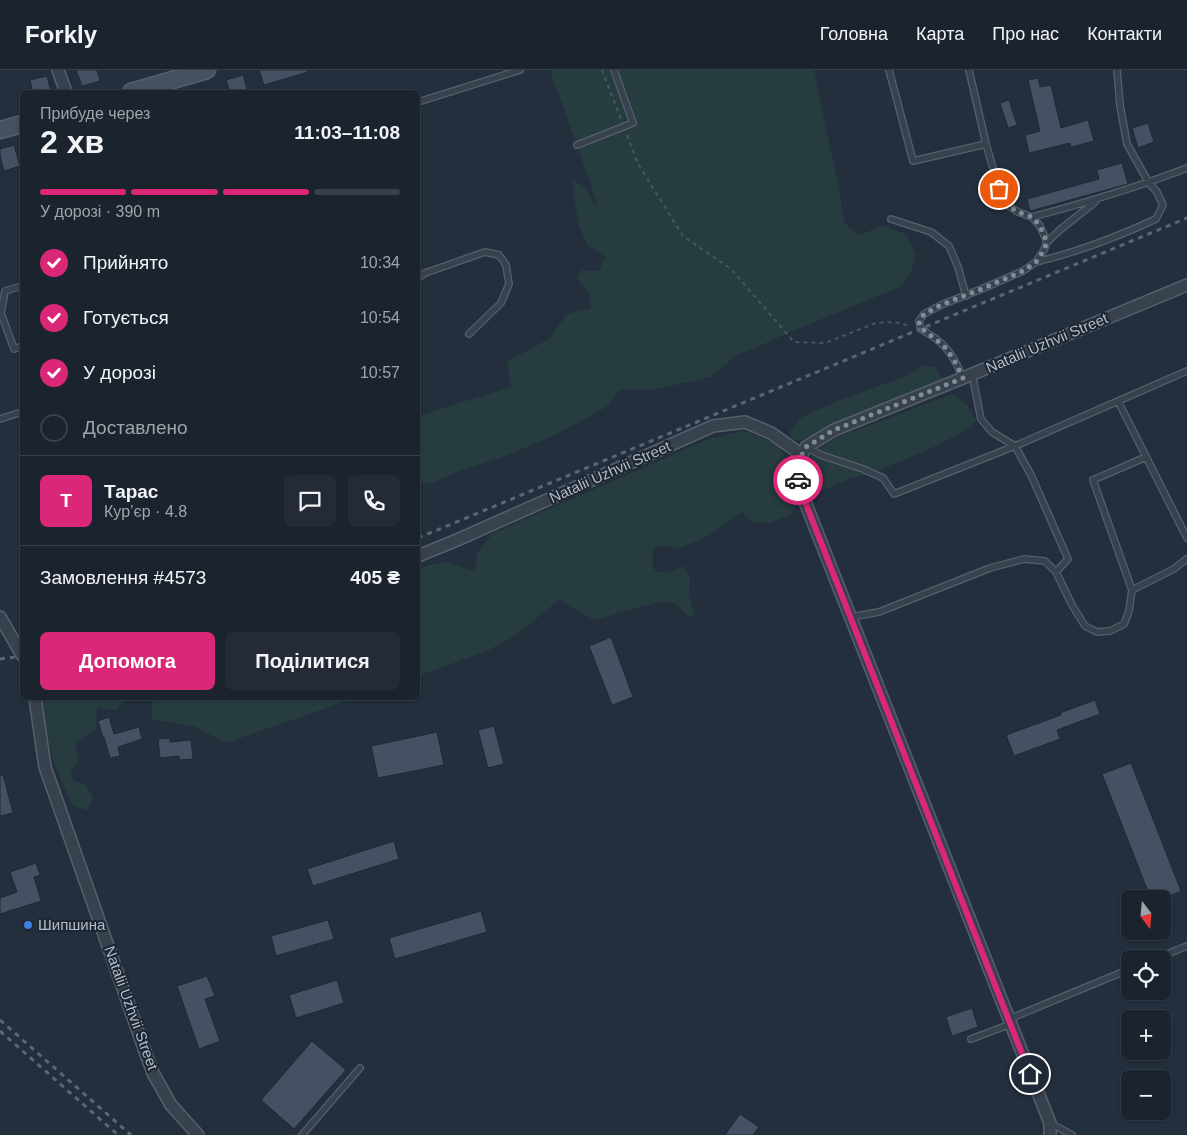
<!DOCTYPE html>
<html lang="uk">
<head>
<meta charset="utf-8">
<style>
	body { margin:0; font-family:Helvetica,sans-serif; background:#242b36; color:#f1f3f6; height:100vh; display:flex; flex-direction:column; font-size:19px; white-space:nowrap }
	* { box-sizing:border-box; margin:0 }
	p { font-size:16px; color:#a0a4aa }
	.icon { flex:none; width:28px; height:28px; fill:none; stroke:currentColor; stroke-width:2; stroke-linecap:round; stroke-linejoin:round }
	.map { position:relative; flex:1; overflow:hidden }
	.details { position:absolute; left:20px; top:20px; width:400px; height:610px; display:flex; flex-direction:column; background:#1b232e; border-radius:8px; box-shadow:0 1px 4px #0004,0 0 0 1px #39404a }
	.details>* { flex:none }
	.needle { width:32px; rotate:164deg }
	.fabs { position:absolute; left:1121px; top:820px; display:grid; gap:10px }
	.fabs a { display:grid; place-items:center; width:50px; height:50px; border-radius:8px; background:#1b232e; box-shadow:0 1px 4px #0004,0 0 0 1px #39404a; font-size:25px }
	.pin { position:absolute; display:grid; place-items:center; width:42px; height:42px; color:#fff; margin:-21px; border:2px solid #fff; border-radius:50%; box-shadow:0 1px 5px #0007 }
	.courier { position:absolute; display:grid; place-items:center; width:50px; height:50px; margin:-25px; border:4px solid #db2777; border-radius:50%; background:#fff; color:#222; box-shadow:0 1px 6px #0007 }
	.head em { font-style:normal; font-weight:800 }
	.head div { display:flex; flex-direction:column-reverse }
	.head { display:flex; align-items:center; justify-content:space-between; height:85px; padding:0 20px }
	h1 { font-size:32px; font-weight:800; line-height:38px }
	.bar { display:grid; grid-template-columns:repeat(4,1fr); gap:8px 5px; align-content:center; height:60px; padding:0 20px }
	.bar i { height:6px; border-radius:4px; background:#39404a }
	.bar .selected { background:#db2777 }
	.bar p { grid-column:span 4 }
	.line { display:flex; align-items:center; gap:12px; padding:0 20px; border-top:1px solid #39404a }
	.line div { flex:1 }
	.round { display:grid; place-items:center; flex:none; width:52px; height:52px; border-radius:8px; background:#242b36 }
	ol { padding:0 20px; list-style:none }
	li { display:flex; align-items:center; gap:15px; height:55px }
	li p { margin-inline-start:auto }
	li .icon { padding:5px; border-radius:50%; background:#db2777; color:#fff; stroke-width:4 }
	li:last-child { color:#a0a4aa }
	li i { width:28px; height:28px; border:2px solid #39404a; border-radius:50% }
	.button { display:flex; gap:10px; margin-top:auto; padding:10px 20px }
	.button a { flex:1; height:58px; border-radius:8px; background:#db2777; color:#fff; font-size:20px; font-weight:800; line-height:58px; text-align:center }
	.button a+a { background:#242b36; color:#f1f3f6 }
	header { display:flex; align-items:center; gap:30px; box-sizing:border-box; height:70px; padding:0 25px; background:#1b232e; border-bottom:1px solid #39404a }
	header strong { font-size:24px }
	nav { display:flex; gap:28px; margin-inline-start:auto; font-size:18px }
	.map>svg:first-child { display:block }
	.green { fill:#263c3f }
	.building { fill:#455162; stroke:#1f2835 }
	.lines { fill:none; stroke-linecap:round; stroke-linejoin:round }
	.lane-casing { stroke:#565f6c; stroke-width:8 }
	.street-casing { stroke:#565f6c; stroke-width:14 }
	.secondary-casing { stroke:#565f6c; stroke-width:19 }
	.path { stroke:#44595c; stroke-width:2; stroke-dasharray:4 4; stroke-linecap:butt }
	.lane { stroke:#38414e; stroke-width:5.5 }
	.street { stroke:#38414e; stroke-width:11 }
	.secondary { stroke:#465061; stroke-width:16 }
	.rail { stroke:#5a6575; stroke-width:3; stroke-dasharray:5 5; stroke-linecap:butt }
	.done { stroke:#828b98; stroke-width:5; stroke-dasharray:0 9 }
	.route { stroke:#db2777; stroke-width:6 }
	.shop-dot { fill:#3f7fe0; stroke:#1d2633; stroke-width:2 }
	.labels { text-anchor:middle; stroke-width:4; stroke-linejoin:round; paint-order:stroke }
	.street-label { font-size:15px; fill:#b4bcc9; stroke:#1d2633 }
	.poi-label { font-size:15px; fill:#b4bcc9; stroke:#1d2633; text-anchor:start }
</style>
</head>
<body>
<header>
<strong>Forkly</strong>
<nav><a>Головна</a><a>Карта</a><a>Про нас</a><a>Контакти</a></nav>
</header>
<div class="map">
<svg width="1187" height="1065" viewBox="0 0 1187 1065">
	<rect width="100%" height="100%" fill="#242f3e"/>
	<path class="green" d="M 550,0 L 814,0 L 840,124 L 844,153 L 859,165 L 883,156 L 906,164 L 916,184 L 911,203 L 902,216 L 788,263 L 753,279 L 737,284 L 711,307 L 656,319 L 620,320 L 606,337 L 559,363 L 501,388 L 461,400 L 429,414 L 418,410 L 418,346 L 511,317 L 507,291 L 549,269 L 567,244 L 591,238 L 588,222 L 577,208 L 582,200 L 599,201 L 605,186 L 587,175 L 578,153 L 572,111 L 586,117 L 593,134 L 598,135 Z
		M 924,295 L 936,297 L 942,307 L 941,312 L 831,355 L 801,371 L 793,369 L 789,362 L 802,347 L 835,332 L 906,306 Z
		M 952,324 L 967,335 L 976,350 L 965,361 L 930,379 L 872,403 L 848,409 L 823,421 L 809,422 L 804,412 L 803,397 L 812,384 L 836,368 Z
		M 743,361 C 756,365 769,369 779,378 C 787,385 794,422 797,434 L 791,444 L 770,453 L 752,452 L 742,442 L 724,455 L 701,470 L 679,478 L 660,475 L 653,480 L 652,493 L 656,502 L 669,503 L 683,496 L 690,508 L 689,524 L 694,544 L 689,547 L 676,534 L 663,531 L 594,550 L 559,530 L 516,565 L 487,581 L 418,606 L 418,498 L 445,492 L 471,500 L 476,499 L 477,483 L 492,464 L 711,368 Z
		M 43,628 L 127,628 L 116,640 L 97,637 L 96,659 L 75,674 L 78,692 L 70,702 L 74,711 L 85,714 L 93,727 L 88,740 L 73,736 L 54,694 L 41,636 Z
		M 153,628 L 355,628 L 226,673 L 194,656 L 152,649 L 152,637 Z"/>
	<path class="building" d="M 76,0 L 97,0 L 100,11 L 82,16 Z
		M 259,0 L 307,0 L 308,2 L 264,15 Z
		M 243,5 L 248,22 L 230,22 L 226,10 Z
		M 47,6 L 51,22 L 33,22 L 30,10 Z
		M 1038,8 L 1040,17 L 1051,15 L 1061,58 L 1088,50 L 1094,71 L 1071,77 L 1070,73 L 1029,83 L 1025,65 L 1040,61 L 1028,10 Z
		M 1009,30 L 1017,55 L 1008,58 L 1000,33 Z
		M 1148,53 L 1154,72 L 1138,78 L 1132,58 Z
		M 14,75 L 20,96 L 4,101 L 0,86 L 0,79 Z
		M 1122,93 L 1128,114 L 1030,141 L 1027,129 L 1099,109 L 1097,100 Z
		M 611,567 L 633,627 L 612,635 L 589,576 Z
		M 1095,630 L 1100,644 L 1057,660 L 1060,669 L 1014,686 L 1006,665 L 1061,645 L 1060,643 Z
		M 109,647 L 114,664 L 139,657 L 142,669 L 118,677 L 120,686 L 110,688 L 104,667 L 103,667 L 98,651 Z
		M 494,656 L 504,694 L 488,698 L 478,660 Z
		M 437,662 L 444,695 L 378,708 L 371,676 Z
		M 170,668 L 170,672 L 191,670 L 193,689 L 179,690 L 179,686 L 160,688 L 158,669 Z
		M 1131,693 L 1181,821 L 1163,829 L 1151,829 L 1102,704 Z
		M 0,705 L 3,705 L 13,743 L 0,746 Z
		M 394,771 L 399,789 L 313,816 L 307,799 Z
		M 36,793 L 40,805 L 34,807 L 41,831 L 0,844 L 0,828 L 17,822 L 10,802 Z
		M 481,841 L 487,862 L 395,889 L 389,868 Z
		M 328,850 L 334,869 L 276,886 L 271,866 Z
		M 207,906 L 215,926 L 205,929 L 220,971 L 199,979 L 177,916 Z
		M 337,910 L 344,933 L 296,948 L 289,925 Z
		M 972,938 L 978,957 L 952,966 L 946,947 Z
		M 312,971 L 346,1000 L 294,1059 L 261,1030 Z
		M 740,1044 L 759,1057 L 753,1065 L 725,1065 Z"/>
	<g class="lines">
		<g class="lane-casing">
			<path id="lane" d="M 889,0 L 913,91 L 986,74
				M 418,32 L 520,0
				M 577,75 L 633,53 L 614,0
				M 1032,147 C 1085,133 1135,118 1187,98
				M 891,149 L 931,162 L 949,176 L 958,197 L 966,226
				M 1047,172 L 1061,159 L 1095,132
				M 1036,192 C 1078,182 1117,167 1156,149 L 1163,135 L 1157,122 L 1149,113 L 1127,74 L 1120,35 L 1117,0
				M 418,208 L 425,203 L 485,182 L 499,185 L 506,195 L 509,214 L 501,233 L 469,264
				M 22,216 L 5,221 L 1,243 L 14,279 L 22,276
				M 972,304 L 981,349 L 992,362 L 1015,376 L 1031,405 L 1068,489 L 1056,502
				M 963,308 C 958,297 953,285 944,276 C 938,269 929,264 921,259 L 919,251 L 924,244 L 941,235 L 984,218 L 1023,201 L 1036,192 L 1044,180 L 1047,172 L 1040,156 L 1032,147 L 1018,142 L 1007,135 L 999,119 L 986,74 L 969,0
				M 1118,331 L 1187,468
				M 0,349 L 22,342
				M 806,377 L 821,385 L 863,399 L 883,408 L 894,424 L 1015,376 L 1187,301
				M 1132,520 L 1093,410 L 1146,387
				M 851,547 L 879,542 L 990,498 L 1024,489 L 1045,491 L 1056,502 L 1072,535 L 1085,556 L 1097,562 L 1110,561 L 1124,554 L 1129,541 L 1132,520 L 1172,500 L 1187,489
				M 1155,889 L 1187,876
				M 1009,949 L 1130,899
				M 971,969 L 1011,954
				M 1050,1053 L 1072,1065
				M 302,1065 L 360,998"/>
		</g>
		<g class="street-casing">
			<path id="street" d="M 58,0 L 66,22
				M 418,486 L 457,470 L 713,356 L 745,352 L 771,363 L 802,385
				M 0,547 L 22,585
				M 35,628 L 45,697 L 146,984 L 153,1003 L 171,1035 L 198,1065
				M 1050,1065 L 1050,1053 L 798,414 L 797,394 L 806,377 L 834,360 L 963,308 L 1187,215"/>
		</g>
		<g class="secondary-casing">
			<path id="secondary" d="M 131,22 L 207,0
				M 0,60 L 22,54"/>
		</g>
		<path class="path" d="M 602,0 L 621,49
			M 627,65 L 638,94 L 683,166 L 731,199 L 794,272 L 825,273 L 876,253 L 894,252 L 911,256"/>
		<use href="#lane" class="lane"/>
		<use href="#street" class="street"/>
		<use href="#secondary" class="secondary"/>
		<path class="rail" d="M 418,468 L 1187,148
			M 0,589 L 22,586
			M 0,950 L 131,1065
			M 0,961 L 118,1065"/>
	</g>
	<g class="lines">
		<path class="done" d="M 798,410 L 797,394 L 806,377 L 834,360 L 963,308 L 953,288 L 944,276 L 921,258 L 919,252 L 924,244 L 941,235 L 984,218 L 1023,201 L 1036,192 L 1044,180 L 1047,172 L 1040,156 L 1032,147 L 1018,142 L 1007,135 L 999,119"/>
		<path class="route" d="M 798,410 L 798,414 L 1030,1004"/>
	</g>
	<circle class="shop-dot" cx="28" cy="855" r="5"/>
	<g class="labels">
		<g class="street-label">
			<text transform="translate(1047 273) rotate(-23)" y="5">Natalii Uzhvii Street</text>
			<text transform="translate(610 402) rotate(-24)" y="5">Natalii Uzhvii Street</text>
			<text transform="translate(131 938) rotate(70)" y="5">Natalii Uzhvii Street</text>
		</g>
		<g class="poi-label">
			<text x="38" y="860">Шипшина</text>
		</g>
	</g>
</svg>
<div class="fabs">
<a><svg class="needle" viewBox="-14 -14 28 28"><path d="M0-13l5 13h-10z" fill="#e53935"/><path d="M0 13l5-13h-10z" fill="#a0a4aa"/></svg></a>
<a><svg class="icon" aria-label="locate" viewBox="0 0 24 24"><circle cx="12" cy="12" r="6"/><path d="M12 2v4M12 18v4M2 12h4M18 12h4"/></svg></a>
<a>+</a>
<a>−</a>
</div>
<div class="pin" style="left:999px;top:119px;background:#ea580c"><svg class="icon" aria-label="bag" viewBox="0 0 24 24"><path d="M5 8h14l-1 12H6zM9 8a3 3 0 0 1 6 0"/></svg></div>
<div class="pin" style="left:1030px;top:1004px;background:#1f2937"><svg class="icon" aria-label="home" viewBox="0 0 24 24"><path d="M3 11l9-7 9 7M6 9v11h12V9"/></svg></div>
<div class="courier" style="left:798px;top:410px"><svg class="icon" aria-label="car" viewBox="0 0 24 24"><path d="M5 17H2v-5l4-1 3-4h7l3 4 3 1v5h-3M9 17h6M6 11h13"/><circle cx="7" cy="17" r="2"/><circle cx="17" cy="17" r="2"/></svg></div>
<section class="details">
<div class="head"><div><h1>2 хв</h1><p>Прибуде через</p></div><em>11:03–11:08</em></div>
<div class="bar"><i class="selected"></i><i class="selected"></i><i class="selected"></i><i></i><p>У дорозі · 390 m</p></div>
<ol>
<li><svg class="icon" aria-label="check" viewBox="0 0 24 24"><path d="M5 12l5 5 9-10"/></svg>Прийнято<p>10:34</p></li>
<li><svg class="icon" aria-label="check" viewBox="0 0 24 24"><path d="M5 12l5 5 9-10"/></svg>Готується<p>10:54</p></li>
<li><svg class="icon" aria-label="check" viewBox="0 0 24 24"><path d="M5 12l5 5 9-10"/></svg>У дорозі<p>10:57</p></li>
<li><i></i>Доставлено</li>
</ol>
<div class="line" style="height:90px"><b class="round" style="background:#db2777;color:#fff">Т</b><div><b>Тарас</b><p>Кур’єр · 4.8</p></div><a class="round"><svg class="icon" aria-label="chat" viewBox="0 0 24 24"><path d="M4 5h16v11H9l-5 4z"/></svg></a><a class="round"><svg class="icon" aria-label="phone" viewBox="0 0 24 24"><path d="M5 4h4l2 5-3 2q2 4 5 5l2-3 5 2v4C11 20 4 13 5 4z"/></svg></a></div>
<div class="line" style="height:65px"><div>Замовлення #4573</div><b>405 ₴</b></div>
<div class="button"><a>Допомога</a><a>Поділитися</a></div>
</section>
</div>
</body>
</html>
